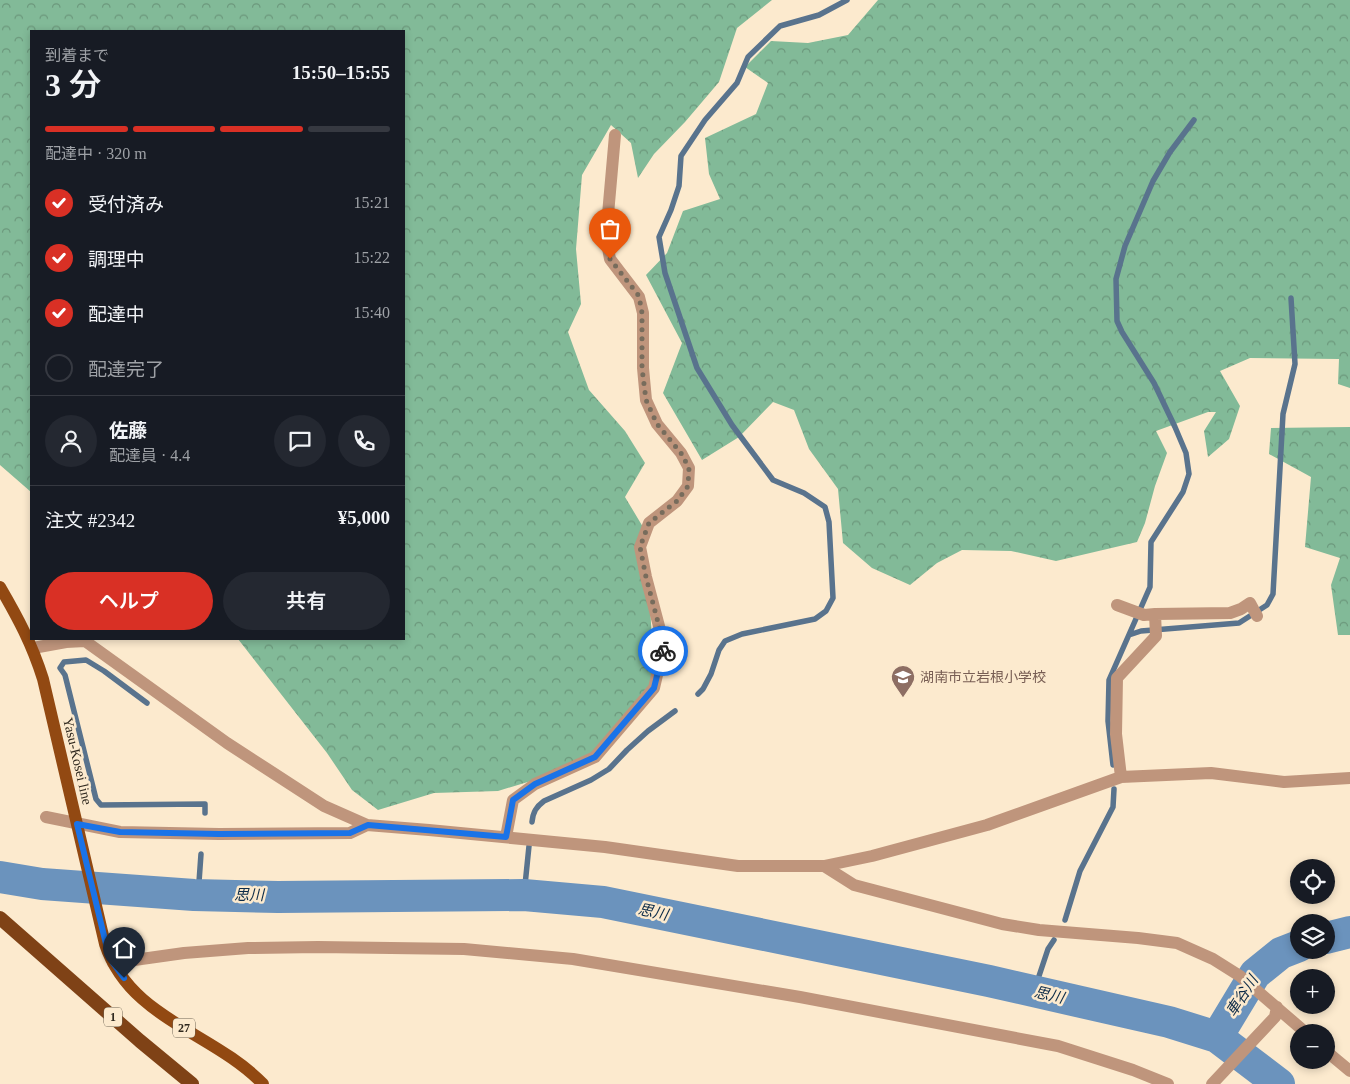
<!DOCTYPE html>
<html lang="ja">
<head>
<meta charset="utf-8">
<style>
	body { margin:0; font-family:"Times New Roman","Noto Sans JP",serif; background:#242831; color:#f1f3f6; height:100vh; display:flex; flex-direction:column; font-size:19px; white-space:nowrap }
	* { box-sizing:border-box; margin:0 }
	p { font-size:16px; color:#9ea1a6 }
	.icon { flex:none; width:28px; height:28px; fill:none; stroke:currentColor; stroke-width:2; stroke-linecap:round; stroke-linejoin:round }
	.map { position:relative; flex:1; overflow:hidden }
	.side { position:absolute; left:30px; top:30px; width:375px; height:610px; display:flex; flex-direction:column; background:#171b24; border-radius:0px; box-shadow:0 2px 8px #0003 }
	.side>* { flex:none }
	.buttons { position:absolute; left:1290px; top:859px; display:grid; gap:10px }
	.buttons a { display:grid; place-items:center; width:45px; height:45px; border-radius:50%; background:#171b24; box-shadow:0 2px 8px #0003; font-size:25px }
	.pin { position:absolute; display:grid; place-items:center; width:42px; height:42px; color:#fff; margin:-51px -21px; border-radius:50% 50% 50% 0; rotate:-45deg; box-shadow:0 0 5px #0007 }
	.pin .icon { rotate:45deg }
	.courier { position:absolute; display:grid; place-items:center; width:50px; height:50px; margin:-25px; border:4px solid #1a73e8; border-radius:50%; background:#fff; color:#222; box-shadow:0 1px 6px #0007 }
	.overview em { font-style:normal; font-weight:600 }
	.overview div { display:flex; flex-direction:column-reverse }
	.overview { display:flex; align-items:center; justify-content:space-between; height:85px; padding:0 15px }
	h1 { font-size:32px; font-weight:600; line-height:38px }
	.bar { display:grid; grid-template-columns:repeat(4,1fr); gap:8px 5px; align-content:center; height:60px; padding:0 15px }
	.bar i { height:6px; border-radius:4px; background:#363941 }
	.bar .active { background:#d93025 }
	.bar p { grid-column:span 4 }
	.line { display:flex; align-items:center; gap:12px; padding:0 15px; border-top:1px solid #363941 }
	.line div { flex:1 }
	.round { display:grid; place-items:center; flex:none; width:52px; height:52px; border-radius:26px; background:#242831 }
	ol { padding:0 15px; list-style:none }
	li { display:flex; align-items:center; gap:15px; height:55px }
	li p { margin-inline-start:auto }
	li .icon { padding:5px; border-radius:50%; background:#d93025; color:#fff; stroke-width:4 }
	li:last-child { color:#9ea1a6 }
	li i { width:28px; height:28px; border:2px solid #363941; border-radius:50% }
	.button { display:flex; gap:10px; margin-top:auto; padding:10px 15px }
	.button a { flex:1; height:58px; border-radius:30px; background:#d93025; color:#fff; font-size:20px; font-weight:600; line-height:58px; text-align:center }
	.button a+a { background:#242831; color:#f1f3f6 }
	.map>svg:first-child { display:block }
	.forest { fill:url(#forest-crowns) }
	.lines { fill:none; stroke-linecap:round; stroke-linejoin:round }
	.stream { stroke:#59738d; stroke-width:5.5 }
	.river { stroke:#6b93bd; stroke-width:32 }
	.minor { stroke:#bf957c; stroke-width:12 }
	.primary { stroke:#924912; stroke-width:12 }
	.trunk { stroke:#7f4216; stroke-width:14 }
	.done { stroke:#776c5c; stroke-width:5; stroke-dasharray:0 9 }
	.route { stroke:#1a73e8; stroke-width:6 }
	.labels { text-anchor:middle; stroke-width:5; stroke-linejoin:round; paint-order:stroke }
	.shield { fill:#fceace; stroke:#6c6253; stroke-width:1 }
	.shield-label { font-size:12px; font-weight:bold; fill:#2f281e }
	.education-label { font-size:14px; fill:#785e54; stroke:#fceace; text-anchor:start }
	.street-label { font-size:14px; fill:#2f281e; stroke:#fceace }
	.water-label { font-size:15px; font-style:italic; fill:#0c2b48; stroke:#fceace }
</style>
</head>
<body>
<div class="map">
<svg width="1350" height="1084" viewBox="0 0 1350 1084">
	<defs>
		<pattern id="forest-crowns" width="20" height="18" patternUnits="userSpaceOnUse" patternTransform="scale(1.25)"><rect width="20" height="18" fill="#82ba98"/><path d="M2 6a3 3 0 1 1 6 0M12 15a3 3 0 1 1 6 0" fill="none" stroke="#6b977b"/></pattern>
	</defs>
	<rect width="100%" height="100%" fill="#fceace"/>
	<path class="forest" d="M 0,0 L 772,0 L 737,28 L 719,82 L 685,122 L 654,154 L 638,178 L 631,143 L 611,125 L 582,175 L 576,249 L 581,304 L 568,332 L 589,390 L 625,431 L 645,463 L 625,497 L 643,527 L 650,601 L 654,691 L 621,734 L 564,771 L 498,791 L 434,793 L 378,810 L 352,790 L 327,753 L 238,639 L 404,639 L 404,31 L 31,31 L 31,492 L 0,465 Z
		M 878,0 L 1350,0 L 1350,388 L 1338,384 L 1339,359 L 1250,358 L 1220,371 L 1240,406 L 1229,439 L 1208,457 L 1204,431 L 1216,412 L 1208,412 L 1156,431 L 1167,453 L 1155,486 L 1145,523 L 1137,542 L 1056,561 L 1011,551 L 962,550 L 937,563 L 910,585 L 872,568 L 843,543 L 838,489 L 809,449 L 794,410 L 773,402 L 739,437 L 702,460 L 663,393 L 682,343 L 646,275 L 667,253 L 683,211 L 720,199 L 709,174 L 705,138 L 756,114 L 768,83 L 745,67 L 771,41 L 808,43 L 848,35 Z
		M 1350,427 L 1350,635 L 1338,635 L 1331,585 L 1340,558 L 1305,547 L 1311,477 L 1269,454 L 1271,428 Z"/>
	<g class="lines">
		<path class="stream" d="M 1129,635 L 1141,631 L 1239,623 L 1267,605 L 1273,594 L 1283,414 L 1295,364 L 1291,298
			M 698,694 L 703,689 L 711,674 L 719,650 L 725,641 L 742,634 L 815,619 L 826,611 L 833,598 L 829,522 L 825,507 L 804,493 L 773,480 L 732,425 L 697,368 L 665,273 L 659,237 L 671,210 L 679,186 L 681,156 L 705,120 L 737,83 L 748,57 L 780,26 L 819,15 L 847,0
			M 147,703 L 104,671 L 86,660 L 64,662 L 60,668 L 65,675 L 96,799 L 101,805 L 205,804 L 205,813
			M 1113,765 L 1108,721 L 1109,680 L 1150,587 L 1151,542 L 1183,492 L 1189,474 L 1186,453 L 1175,427 L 1154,383 L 1122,332 L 1117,321 L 1116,279 L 1125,246 L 1153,181 L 1170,152 L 1194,120
			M 532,822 C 533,812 536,807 544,801 L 591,780 L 609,769 L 627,750 L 648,731 L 675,711
			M 194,895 L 199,882 L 201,854
			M 524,895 L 529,846
			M 1065,920 L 1080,871 L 1113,807 L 1114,789
			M 1034,991 L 1048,949 L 1054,940"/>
		<path class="river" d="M 0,877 L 42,884 L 194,895 L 278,897 L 524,895 L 603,902 L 989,981 L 1169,1022 L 1217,1037 L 1279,1084
			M 1326,938 L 1350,932
			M 1217,1037 L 1255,974 L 1281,953 L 1299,946"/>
		<path class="minor" d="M 1117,605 L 1144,615 L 1155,614
			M 33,648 L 66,642 L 85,641 L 227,743 L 324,806 L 367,825 L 429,830 L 605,847 L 738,866 L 824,866 L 872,856 L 987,825 L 1121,777 L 1211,773 L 1284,782 L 1350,778
			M 1121,777 L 1116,734 L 1117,678 L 1156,636 L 1155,614 L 1230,613 L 1241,609 L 1250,603 L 1257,616
			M 46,817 L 120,832 L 219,834 L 350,833 L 367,825
			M 506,837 L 513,800 L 535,784 L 595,757 L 654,688 L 664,645 L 646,577 L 640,547 L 649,523 L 677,501 L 688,486 L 689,468 L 681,453 L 657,424 L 646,400 L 643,368 L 643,313 L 639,297 L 610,259 L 606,237 L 615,135
			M 824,866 L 854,885 L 1002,924 L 1039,930 L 1138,938 L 1177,943 L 1213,959 L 1240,976 L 1305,1032
			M 113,963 L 184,953 L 248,948 L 318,947 L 464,949 L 573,959 L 800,997 L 1058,1046 L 1133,1070 L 1168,1084
			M 1326,1051 L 1350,1071
			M 1212,1084 L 1275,1017 L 1277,1007"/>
		<path class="primary" d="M 0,587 C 18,618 32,644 43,679 L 105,944 C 130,1019 213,1032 263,1084"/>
		<path class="trunk" d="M 0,918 L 140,1041 L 192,1084"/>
	</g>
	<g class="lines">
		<path class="done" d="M 610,259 L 639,296 L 642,313 L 642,368 L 646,400 L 657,424 L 681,453 L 689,468 L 688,486 L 677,501 L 649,523 L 640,547 L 646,577 L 664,645 L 663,651"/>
		<path class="route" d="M 124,978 L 113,963 L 106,944 L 77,824 L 120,832 L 219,834 L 350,833 L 368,825 L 506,837 L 513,800 L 535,784 L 595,757 L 654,688 L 663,651"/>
	</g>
	<defs>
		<g id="school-pin" transform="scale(1.25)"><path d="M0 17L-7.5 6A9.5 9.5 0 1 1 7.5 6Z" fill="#8d6e63" stroke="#fceace"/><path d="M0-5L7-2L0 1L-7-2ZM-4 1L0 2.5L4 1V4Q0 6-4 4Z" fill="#fff"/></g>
	</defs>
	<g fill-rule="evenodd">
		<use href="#school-pin" x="903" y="677"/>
	</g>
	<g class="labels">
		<g class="shield">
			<rect x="104" y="1007.5" width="18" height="19" rx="4"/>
			<rect x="173" y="1018.5" width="22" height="19" rx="4"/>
		</g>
		<g class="shield-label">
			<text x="113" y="1021">1</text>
			<text x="184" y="1032">27</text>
		</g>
		<g class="education-label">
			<text x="920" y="682">湖南市立岩根小学校</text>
		</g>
		<g class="street-label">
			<text transform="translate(78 761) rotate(77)" y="5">Yasu-Kosei line</text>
		</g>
		<g class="water-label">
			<text x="249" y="900">思川</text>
			<text transform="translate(653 912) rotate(12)" y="5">思川</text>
			<text transform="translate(1049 995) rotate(13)" y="5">思川</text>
			<text transform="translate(1242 996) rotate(-57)" y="5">車谷川</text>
		</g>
	</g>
</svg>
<div class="buttons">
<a><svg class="icon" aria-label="locate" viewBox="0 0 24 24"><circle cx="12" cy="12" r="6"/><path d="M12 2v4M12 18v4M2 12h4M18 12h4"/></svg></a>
<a><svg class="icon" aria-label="layers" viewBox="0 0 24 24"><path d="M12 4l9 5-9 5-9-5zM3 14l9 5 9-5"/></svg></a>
<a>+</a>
<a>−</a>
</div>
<div class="pin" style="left:610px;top:259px;background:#ea580c"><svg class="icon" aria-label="bag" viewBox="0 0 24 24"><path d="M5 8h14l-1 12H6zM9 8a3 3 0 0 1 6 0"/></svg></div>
<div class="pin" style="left:124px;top:978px;background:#1f2937"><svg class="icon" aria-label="home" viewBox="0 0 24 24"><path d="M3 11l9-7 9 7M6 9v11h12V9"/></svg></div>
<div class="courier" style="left:663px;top:651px"><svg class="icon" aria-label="bike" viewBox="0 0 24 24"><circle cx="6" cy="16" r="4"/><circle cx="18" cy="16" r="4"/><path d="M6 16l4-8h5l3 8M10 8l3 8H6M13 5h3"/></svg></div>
<section class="side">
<div class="overview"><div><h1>3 分</h1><p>到着まで</p></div><em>15:50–15:55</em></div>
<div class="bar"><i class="active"></i><i class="active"></i><i class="active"></i><i></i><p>配達中 · 320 m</p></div>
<ol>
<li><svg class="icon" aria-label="check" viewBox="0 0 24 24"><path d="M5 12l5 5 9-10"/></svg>受付済み<p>15:21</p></li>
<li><svg class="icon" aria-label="check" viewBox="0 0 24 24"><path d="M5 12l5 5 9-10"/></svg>調理中<p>15:22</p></li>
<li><svg class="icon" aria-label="check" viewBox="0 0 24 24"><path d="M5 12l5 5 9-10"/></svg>配達中<p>15:40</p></li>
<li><i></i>配達完了</li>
</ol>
<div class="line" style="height:90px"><a class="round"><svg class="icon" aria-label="person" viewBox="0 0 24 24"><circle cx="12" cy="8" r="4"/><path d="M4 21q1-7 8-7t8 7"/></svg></a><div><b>佐藤</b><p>配達員 · 4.4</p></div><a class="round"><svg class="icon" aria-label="chat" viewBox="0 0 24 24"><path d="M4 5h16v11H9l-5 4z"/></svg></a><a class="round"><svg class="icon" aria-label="phone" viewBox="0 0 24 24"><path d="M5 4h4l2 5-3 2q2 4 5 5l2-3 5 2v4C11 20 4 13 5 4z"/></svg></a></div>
<div class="line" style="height:65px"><div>注文 #2342</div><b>¥5,000</b></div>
<div class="button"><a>ヘルプ</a><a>共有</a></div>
</section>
</div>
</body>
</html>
